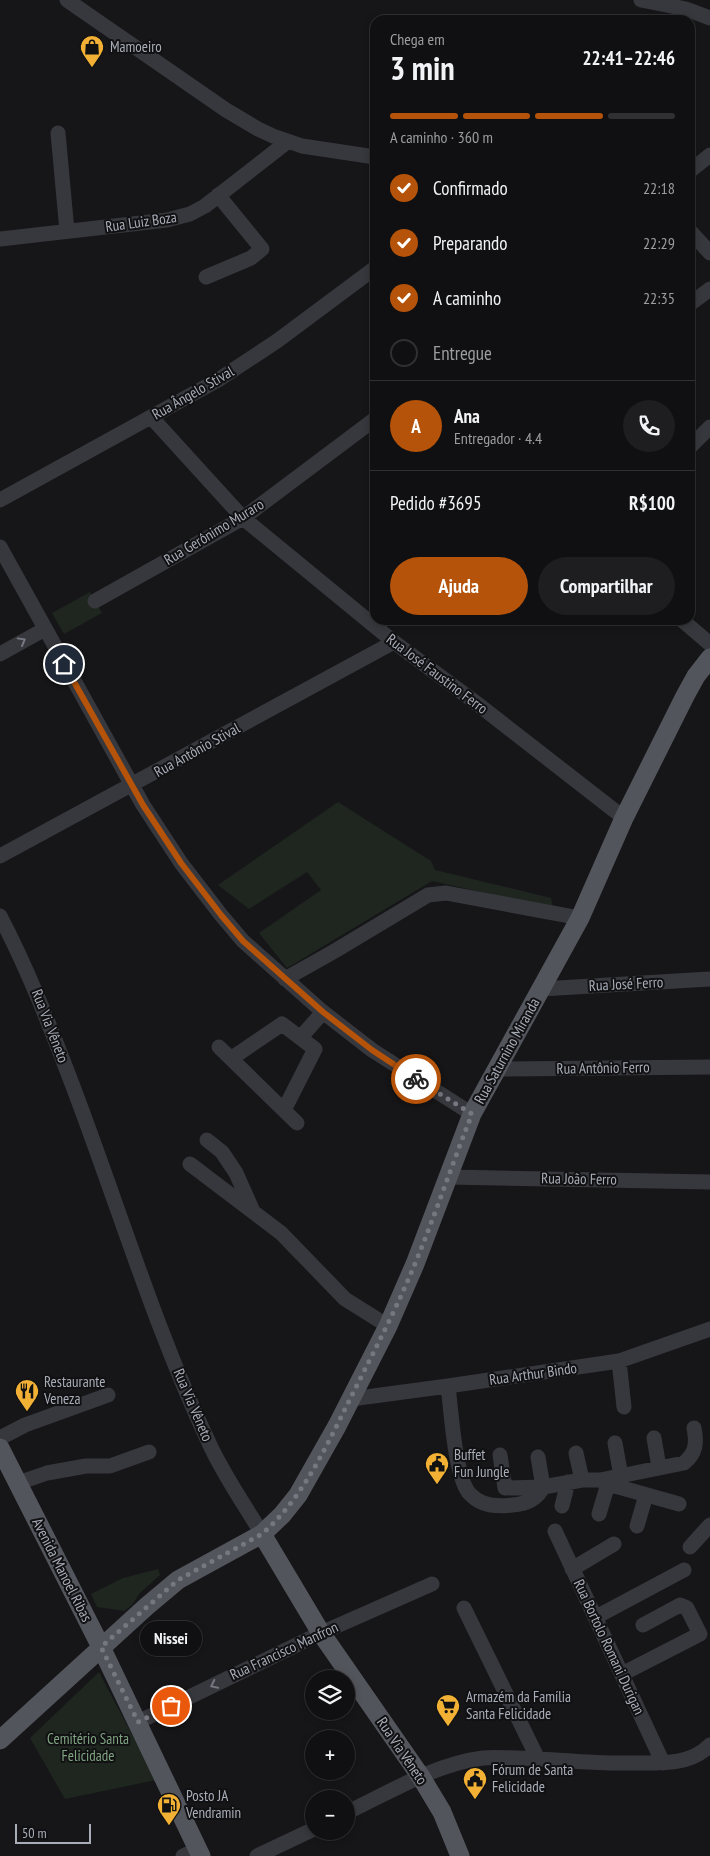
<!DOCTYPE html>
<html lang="pt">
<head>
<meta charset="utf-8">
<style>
	body { margin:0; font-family:"PT Sans Narrow",sans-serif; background:#1e1e20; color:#f1f3f6; height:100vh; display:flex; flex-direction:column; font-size:19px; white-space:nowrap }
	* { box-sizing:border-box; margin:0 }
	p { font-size:16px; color:#9c9d9f }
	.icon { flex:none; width:28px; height:28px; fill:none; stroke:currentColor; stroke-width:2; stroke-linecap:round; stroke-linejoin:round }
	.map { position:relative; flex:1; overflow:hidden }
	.details { position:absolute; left:370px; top:15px; width:325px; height:610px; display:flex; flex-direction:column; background:#101012; border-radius:15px; box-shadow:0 2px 8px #0003,0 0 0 1px #303032 }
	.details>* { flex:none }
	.buttons { position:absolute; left:305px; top:1670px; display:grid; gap:10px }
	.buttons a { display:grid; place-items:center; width:50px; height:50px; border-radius:50%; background:#101012; box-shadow:0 2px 8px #0003,0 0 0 1px #303032; font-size:25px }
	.scale { position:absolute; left:15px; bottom:12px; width:76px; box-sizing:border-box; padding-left:5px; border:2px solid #a8adb8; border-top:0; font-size:14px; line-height:18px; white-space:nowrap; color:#a8adb8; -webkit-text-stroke:4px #111113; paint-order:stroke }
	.pin { position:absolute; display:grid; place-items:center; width:42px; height:42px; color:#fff; margin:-21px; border:2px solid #fff; border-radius:50%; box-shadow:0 1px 5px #0007 }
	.courier { position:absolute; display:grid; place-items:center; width:50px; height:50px; margin:-25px; border:4px solid #b45309; border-radius:50%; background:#fff; color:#222; box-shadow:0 1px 6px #0007 }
	.bubble { position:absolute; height:35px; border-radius:18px; background:#101012; box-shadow:0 2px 8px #0003,0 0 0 1px #303032; font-size:16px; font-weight:700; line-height:35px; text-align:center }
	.head em { font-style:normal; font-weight:700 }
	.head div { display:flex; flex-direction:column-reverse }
	.head { display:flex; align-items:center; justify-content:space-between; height:85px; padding:0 20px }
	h1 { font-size:32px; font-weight:700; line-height:38px }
	.bar { display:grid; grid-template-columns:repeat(4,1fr); gap:8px 5px; align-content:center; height:60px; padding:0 20px }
	.bar i { height:6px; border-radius:4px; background:#303032 }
	.bar .on { background:#b45309 }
	.bar p { grid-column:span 4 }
	.line { display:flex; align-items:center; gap:12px; padding:0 20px; border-top:1px solid #303032 }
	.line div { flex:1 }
	.round { display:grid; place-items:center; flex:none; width:52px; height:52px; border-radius:26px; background:#1e1e20 }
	ol { padding:0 20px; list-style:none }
	li { display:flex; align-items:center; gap:15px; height:55px }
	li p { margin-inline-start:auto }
	li .icon { padding:5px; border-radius:50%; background:#b45309; color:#fff; stroke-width:4 }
	li:last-child { color:#9c9d9f }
	li i { width:28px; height:28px; border:2px solid #303032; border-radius:50% }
	.primary-button { display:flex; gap:10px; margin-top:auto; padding:10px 20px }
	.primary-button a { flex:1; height:58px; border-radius:30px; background:#b45309; color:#fff; font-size:20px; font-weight:700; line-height:58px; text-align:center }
	.primary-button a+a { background:#1e1e20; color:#f1f3f6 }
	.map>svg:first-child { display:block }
	.green { fill:#1e261f }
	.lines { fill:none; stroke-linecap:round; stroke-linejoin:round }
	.minor { stroke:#37383d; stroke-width:15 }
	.major { stroke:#53555c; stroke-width:19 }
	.oneway { stroke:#757881 }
	.done { stroke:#757880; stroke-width:5; stroke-dasharray:0 9 }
	.route { stroke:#b45309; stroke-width:6 }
	.labels { text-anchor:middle; stroke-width:4; stroke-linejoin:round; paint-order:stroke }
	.poi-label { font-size:15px; fill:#a8adb8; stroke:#111113; text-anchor:start }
	.street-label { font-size:15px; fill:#a8adb8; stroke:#111113 }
	.park-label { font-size:15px; fill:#7fa381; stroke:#111113 }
</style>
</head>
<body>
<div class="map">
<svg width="710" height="1856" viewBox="0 0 710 1856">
	<rect width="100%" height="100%" fill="#161618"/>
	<path class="green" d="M 90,592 L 102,613 L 64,634 L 52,613 Z
		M 338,802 L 431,861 L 435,870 L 551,898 L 553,908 L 432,881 L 287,968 L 259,933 L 321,890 L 307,872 L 249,909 L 218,885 Z
		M 158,1569 L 160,1575 L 139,1594 L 132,1605 L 124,1611 L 97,1607 L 91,1594 L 123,1578 Z
		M 99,1672 L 156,1780 L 65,1799 L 30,1738 Z"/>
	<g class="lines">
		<path class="minor" d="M 67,0 L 226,110 L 258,129 L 273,136 L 302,146 L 375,157
			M 641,0 L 686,9 L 710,18
			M 58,133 L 67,231
			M 690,171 L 710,155
			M 690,231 L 710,253
			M 0,239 L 167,220 L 190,214 L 205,206 L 287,142
			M 206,277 L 251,258 L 262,249 L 218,195
			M 690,304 L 710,289
			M 152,418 L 243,518 L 394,642 L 475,702 L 624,818
			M 690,447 L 710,427
			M 0,500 L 218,380 L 277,341 L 375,268
			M 0,547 L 143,805 L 181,863 L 221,915 L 243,941 L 323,1012 L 372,1050 L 472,1114
			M 95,601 L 243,518 L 375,419
			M 682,620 L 710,644
			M 0,654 L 45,629
			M 0,856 L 394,642
			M 0,916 C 27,968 48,1021 69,1076 C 116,1198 153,1324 209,1443 C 223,1474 244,1504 262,1534
			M 285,979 L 333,952 L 428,895 L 446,893 L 580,918
			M 541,989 L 710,979
			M 301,1037 L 323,1012
			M 219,1047 L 297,1123
			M 232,1058 L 282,1024 L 315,1049 L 284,1110
			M 497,1069 L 710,1067
			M 207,1140 L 222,1152 L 236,1173 L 252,1209
			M 190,1164 L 281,1233 L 345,1299 L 388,1326
			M 448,1177 L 710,1182
			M 619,1361 L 624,1407
			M 448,1386 C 451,1409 455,1479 470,1494 C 481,1506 498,1507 512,1505 C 526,1504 537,1500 543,1487 L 582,1480 L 600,1480 L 684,1463 C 696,1453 697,1443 694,1428
			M 351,1399 L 448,1386 L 619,1361 L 710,1329
			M 0,1438 L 25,1425 L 108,1395
			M 654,1438 L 659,1467
			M 615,1443 L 621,1476
			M 576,1453 L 582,1480
			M 500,1455 L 505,1488 L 543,1487 L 538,1457
			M 600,1480 L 608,1484 L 679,1504
			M 18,1483 L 47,1473 L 86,1466 L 110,1466 L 149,1452
			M 562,1506 L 568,1482
			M 599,1514 L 608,1484
			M 637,1526 L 646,1495
			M 555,1531 L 663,1763
			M 690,1547 L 710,1525
			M 572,1569 L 614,1544
			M 464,1608 L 538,1759
			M 596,1617 L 684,1570
			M 622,1674 L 700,1634 L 687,1608 L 680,1605 L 643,1625
			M 138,1722 L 321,1633 L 432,1584
			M 346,1813 C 390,1792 435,1764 483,1758 C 494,1757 506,1758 517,1758 C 555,1759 593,1764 631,1763 C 658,1763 690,1766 710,1745
			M 183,1856 L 198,1849
			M 257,1856 L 314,1829"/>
		<path class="major" d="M 0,1448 L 101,1647 L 201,1856
			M 262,1534 L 321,1633 L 421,1777 L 442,1812 L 460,1856
			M 0,1740 L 147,1606 L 178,1580 L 262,1534 L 282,1515 L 298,1495 L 337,1426 L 388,1326 L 415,1264 L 472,1114 L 580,918 L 624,818 L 685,696 L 696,676 L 710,658"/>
	</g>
	<defs><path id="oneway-chevron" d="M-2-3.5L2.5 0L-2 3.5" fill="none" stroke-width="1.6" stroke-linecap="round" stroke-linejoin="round" transform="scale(1.25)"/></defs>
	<g class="oneway">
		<use href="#oneway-chevron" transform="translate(22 641) rotate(-29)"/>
		<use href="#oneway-chevron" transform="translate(214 1685) rotate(154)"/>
	</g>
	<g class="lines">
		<path class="done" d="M 171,1706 L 138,1722 L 101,1647 L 178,1580 L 262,1534 C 303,1498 326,1447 350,1399 C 372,1355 395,1312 414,1266 C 435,1216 452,1164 472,1114 L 416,1079"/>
		<path class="route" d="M 64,664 L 143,805 L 181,863 L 221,915 L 243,941 L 323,1012 L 372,1050 L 416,1079"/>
	</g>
	<defs>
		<g id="shop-pin" transform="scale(1.25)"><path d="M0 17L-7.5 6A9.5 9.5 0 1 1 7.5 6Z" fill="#f2b134" stroke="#111113"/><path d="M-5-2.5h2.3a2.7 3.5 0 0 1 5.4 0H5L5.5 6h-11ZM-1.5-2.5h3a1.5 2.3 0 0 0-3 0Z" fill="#111"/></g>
		<g id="restaurant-pin" transform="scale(1.25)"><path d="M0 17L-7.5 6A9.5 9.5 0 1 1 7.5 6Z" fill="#f2b134" stroke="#111113"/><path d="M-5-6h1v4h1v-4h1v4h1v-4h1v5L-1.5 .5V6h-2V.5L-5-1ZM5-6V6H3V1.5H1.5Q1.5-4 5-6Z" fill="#111"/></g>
		<g id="civic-pin" transform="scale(1.25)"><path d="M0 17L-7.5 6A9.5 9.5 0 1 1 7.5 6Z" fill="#f2b134" stroke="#111113"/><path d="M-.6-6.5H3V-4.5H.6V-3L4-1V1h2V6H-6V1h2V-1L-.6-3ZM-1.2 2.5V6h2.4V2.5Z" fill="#111"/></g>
		<g id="supermarket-pin" transform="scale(1.25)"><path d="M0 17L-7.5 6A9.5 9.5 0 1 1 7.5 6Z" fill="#f2b134" stroke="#111113"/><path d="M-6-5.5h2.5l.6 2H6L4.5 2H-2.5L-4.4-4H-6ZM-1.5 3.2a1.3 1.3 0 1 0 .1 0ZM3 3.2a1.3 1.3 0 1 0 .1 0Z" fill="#111"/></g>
		<g id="fuel-pin" transform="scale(1.25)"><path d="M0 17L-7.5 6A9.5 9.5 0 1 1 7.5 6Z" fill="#f2b134" stroke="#111113"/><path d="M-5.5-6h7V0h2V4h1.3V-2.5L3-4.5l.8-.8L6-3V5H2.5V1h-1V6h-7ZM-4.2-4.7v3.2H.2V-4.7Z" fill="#111"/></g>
	</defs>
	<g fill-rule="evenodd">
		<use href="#shop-pin" x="92" y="47"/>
		<use href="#restaurant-pin" x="27" y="1391"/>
		<use href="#civic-pin" x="437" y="1464"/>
		<use href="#supermarket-pin" x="448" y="1706"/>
		<use href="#civic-pin" x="475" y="1779"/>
		<use href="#fuel-pin" x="169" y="1805"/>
	</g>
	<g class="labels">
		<g class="poi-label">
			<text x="110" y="52">Mamoeiro</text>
			<text x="44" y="1387">Restaurante<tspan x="44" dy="17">Veneza</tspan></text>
			<text x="454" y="1460">Buffet<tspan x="454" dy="17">Fun Jungle</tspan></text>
			<text x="466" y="1702">Armazém da Família<tspan x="466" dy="17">Santa Felicidade</tspan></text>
			<text x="492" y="1775">Fórum de Santa<tspan x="492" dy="17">Felicidade</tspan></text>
			<text x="186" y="1801">Posto JA<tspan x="186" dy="17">Vendramin</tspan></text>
		</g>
		<g class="street-label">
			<text transform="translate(141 222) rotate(-8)" y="5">Rua Luiz Boza</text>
			<text transform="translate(193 393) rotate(-30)" y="5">Rua Ângelo Stival</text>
			<text transform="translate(214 532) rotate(-31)" y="5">Rua Gerônimo Muraro</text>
			<text transform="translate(437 674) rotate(37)" y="5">Rua José Faustino Ferro</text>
			<text transform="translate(197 750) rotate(-29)" y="5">Rua Antônio Stival</text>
			<text transform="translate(626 984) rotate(-3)" y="5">Rua José Ferro</text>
			<text transform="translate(50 1026) rotate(69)" y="5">Rua Via Vêneto</text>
			<text transform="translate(507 1051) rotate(-61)" y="5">Rua Saturnino Miranda</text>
			<text transform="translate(603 1068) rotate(-1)" y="5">Rua Antônio Ferro</text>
			<text transform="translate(579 1179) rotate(1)" y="5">Rua João Ferro</text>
			<text transform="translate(533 1374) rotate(-8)" y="5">Rua Arthur Bindo</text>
			<text transform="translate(193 1405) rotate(67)" y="5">Rua Via Vêneto</text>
			<text transform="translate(62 1570) rotate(63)" y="5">Avenida Manoel Ribas</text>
			<text transform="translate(609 1647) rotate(65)" y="5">Rua Bortolo Romani Durigan</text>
			<text transform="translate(284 1651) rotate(-25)" y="5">Rua Francisco Manfron</text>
			<text transform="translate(402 1751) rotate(56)" y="5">Rua Via Vêneto</text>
		</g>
		<g class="park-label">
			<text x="88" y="1744">Cemitério Santa<tspan x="88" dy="17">Felicidade</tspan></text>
		</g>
	</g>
</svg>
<div class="buttons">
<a><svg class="icon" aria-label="layers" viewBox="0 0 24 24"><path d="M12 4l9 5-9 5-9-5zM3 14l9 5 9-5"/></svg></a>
<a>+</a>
<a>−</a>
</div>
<div class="scale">50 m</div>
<div class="pin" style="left:171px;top:1706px;background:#ea580c"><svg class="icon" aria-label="bag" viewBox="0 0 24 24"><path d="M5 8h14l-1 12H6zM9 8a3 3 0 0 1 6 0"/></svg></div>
<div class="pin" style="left:64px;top:664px;background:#1f2937"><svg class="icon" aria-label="home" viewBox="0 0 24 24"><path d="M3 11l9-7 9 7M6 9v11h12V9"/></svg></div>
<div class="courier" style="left:416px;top:1079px"><svg class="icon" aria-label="bike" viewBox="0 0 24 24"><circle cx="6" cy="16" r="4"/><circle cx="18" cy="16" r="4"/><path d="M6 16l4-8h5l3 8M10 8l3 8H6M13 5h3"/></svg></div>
<div class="bubble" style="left:140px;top:1621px;width:62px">Nissei</div>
<section class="details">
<div class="head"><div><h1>3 min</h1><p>Chega em</p></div><em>22:41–22:46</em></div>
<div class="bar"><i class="on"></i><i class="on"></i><i class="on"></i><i></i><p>A caminho · 360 m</p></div>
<ol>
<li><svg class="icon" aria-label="check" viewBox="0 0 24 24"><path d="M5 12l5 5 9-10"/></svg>Confirmado<p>22:18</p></li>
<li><svg class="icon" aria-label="check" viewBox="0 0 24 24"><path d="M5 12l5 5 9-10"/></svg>Preparando<p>22:29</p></li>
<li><svg class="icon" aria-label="check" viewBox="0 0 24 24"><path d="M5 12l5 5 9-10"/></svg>A caminho<p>22:35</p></li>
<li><i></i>Entregue</li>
</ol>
<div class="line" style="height:90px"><b class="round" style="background:#b45309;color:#fff">A</b><div><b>Ana</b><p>Entregador · 4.4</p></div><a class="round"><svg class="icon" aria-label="phone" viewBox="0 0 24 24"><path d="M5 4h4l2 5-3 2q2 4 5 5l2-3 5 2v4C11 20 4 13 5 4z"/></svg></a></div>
<div class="line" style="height:65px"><div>Pedido #3695</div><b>R$100</b></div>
<div class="primary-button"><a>Ajuda</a><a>Compartilhar</a></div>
</section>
</div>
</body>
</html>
